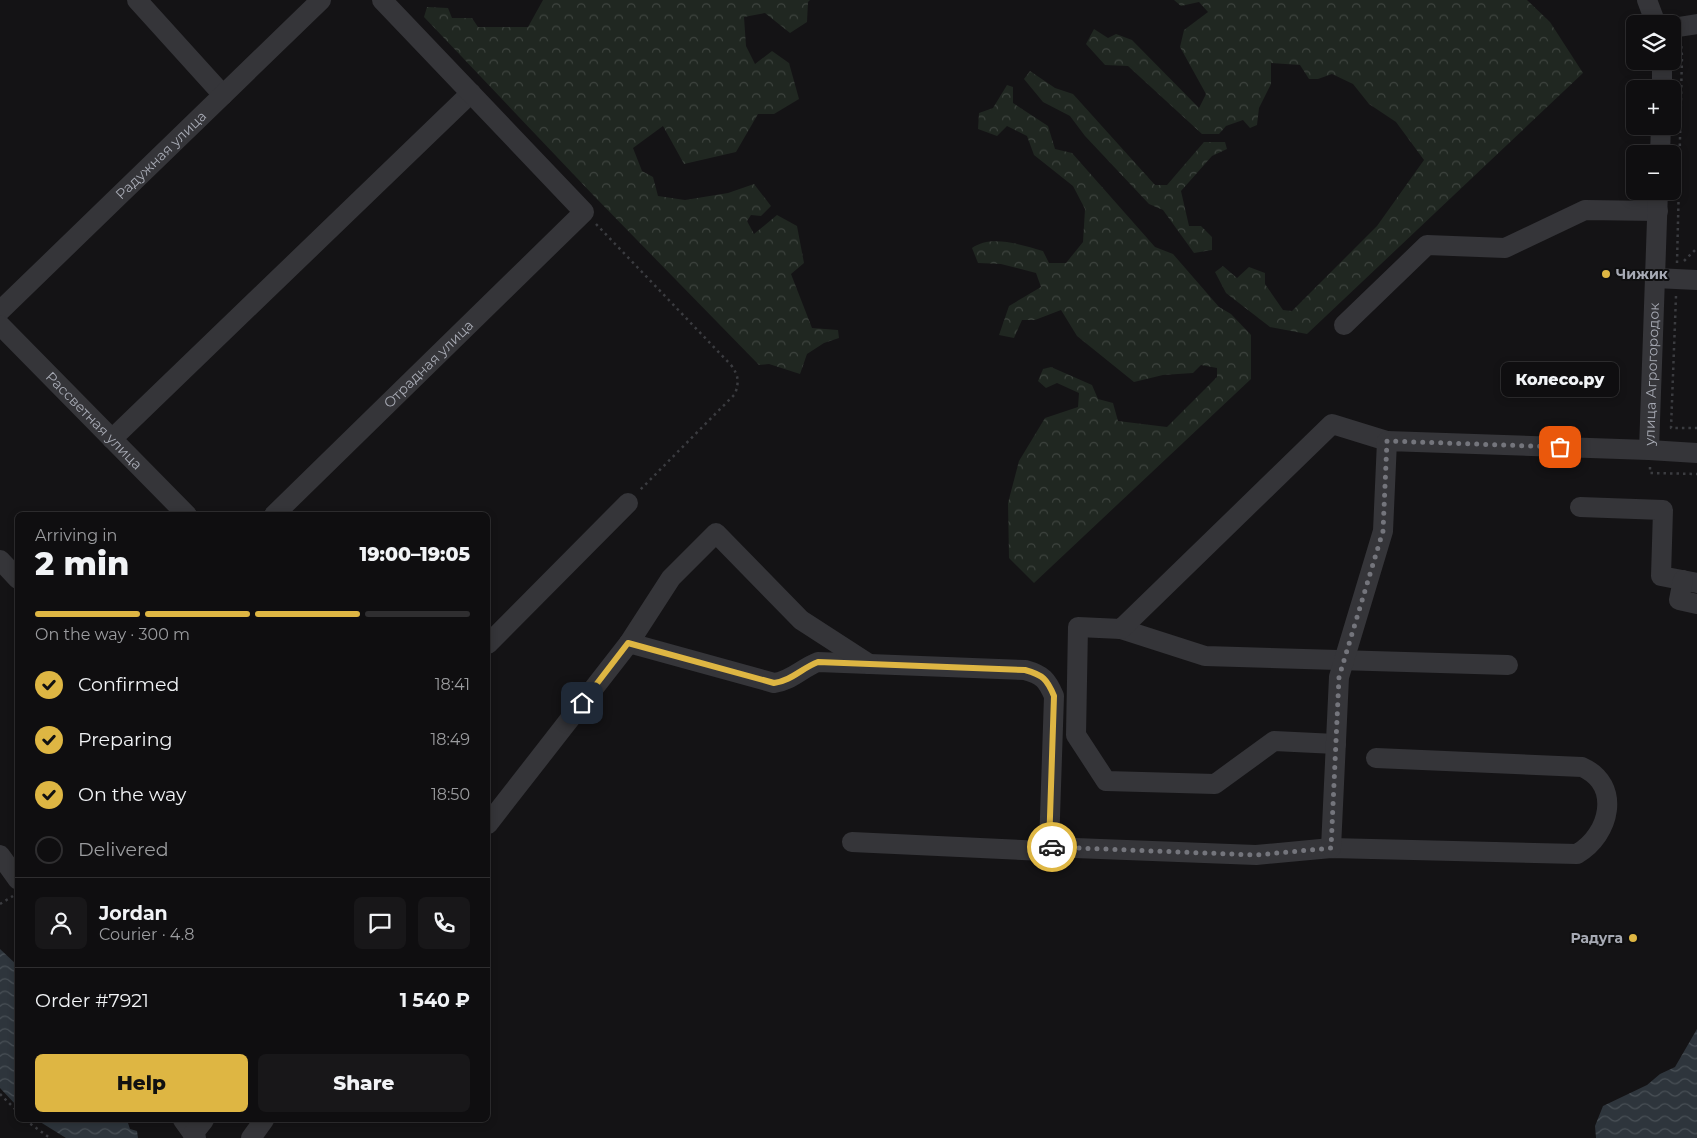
<!DOCTYPE html>
<html lang="en">
<head>
<meta charset="utf-8">
<style>
	body { margin:0; font-family:Montserrat,sans-serif; background:#181719; color:#f1f3f6; height:100vh; display:flex; flex-direction:column; font-size:19px; white-space:nowrap }
	* { box-sizing:border-box; margin:0 }
	p { font-size:16px; color:#9b9c9f }
	.icon { flex:none; width:28px; height:28px; fill:none; stroke:currentColor; stroke-width:2; stroke-linecap:round; stroke-linejoin:round }
	.map { position:relative; flex:1; overflow:hidden }
	.sheet { position:absolute; left:15px; top:512px; width:475px; height:610px; display:flex; flex-direction:column; background:#0f0e10; border-radius:8px; box-shadow:0 2px 8px #0003,0 0 0 1px #2f2e30 }
	.sheet>* { flex:none }
	.tools { position:absolute; left:1626px; top:15px; display:grid; gap:10px }
	.tools a { display:grid; place-items:center; width:55px; height:55px; border-radius:8px; background:#0f0e10; box-shadow:0 2px 8px #0003,0 0 0 1px #2f2e30; font-size:25px }
	.pin { position:absolute; display:grid; place-items:center; width:42px; height:42px; color:#fff; margin:-21px; border-radius:10px; box-shadow:0 2px 8px #0006 }
	.courier { position:absolute; display:grid; place-items:center; width:50px; height:50px; margin:-25px; border:4px solid #deb643; border-radius:50%; background:#fff; color:#222; box-shadow:0 1px 6px #0007 }
	.bubble { position:absolute; height:35px; border-radius:8px; background:#0f0e10; box-shadow:0 2px 8px #0003,0 0 0 1px #2f2e30; font-size:16px; font-weight:800; line-height:35px; text-align:center }
	.head em { font-style:normal; font-weight:800 }
	.head div { display:flex; flex-direction:column-reverse }
	.head { display:flex; align-items:center; justify-content:space-between; height:85px; padding:0 20px }
	h1 { font-size:32px; font-weight:800; line-height:38px }
	.bar { display:grid; grid-template-columns:repeat(4,1fr); gap:8px 5px; align-content:center; height:60px; padding:0 20px }
	.bar i { height:6px; border-radius:4px; background:#2f2e30 }
	.bar .active { background:#deb643 }
	.bar p { grid-column:span 4 }
	.line { display:flex; align-items:center; gap:12px; padding:0 20px; border-top:1px solid #2f2e30 }
	.line div { flex:1 }
	.round { display:grid; place-items:center; flex:none; width:52px; height:52px; border-radius:8px; background:#181719 }
	ol { padding:0 20px; list-style:none }
	li { display:flex; align-items:center; gap:15px; height:55px }
	li p { margin-inline-start:auto }
	li .icon { padding:5px; border-radius:50%; background:#deb643; color:#111; stroke-width:4 }
	li:last-child { color:#9b9c9f }
	li i { width:28px; height:28px; border:2px solid #2f2e30; border-radius:50% }
	.button { display:flex; gap:10px; margin-top:auto; padding:10px 20px }
	.button a { flex:1; height:58px; border-radius:8px; background:#deb643; color:#111; font-size:20px; font-weight:800; line-height:58px; text-align:center }
	.button a+a { background:#181719; color:#f1f3f6 }
	.map>svg:first-child { display:block }
	.forest { fill:url(#forest-crowns) }
	.water { fill:url(#water-waves) }
	.lines { fill:none; stroke-linecap:round; stroke-linejoin:round }
	.path { stroke:#3b3c40; stroke-width:2.5; stroke-dasharray:2.5 4; stroke-linecap:butt }
	.minor { stroke:#353539; stroke-width:20 }
	.done { stroke:#74757c; stroke-width:5; stroke-dasharray:0 9 }
	.route { stroke:#deb643; stroke-width:6 }
	.poi-dot { fill:#deb643; stroke:#0f0f10; stroke-width:2 }
	.labels { text-anchor:middle; stroke-width:4; stroke-linejoin:round; paint-order:stroke }
	.street-label { font-size:14px; fill:#a7aab4; stroke:#0f0f10 }
	.poi-label { font-size:14px; font-weight:bold; fill:#a7aab4; stroke:#0f0f10; text-anchor:start }
</style>
</head>
<body>
<div class="map">
<svg width="1697" height="1138" viewBox="0 0 1697 1138">
	<defs>
		<pattern id="forest-crowns" width="20" height="18" patternUnits="userSpaceOnUse" patternTransform="scale(1.25)"><rect width="20" height="18" fill="#202721"/><path d="M2 6a3 3 0 1 1 6 0M12 15a3 3 0 1 1 6 0" fill="none" stroke="#3e443f"/></pattern>
		<pattern id="water-waves" width="16" height="10" patternUnits="userSpaceOnUse" patternTransform="scale(1.25)"><rect width="16" height="10" fill="#2e353c"/><path d="M0 5q4-4 8 0t8 0" fill="none" stroke="#495056"/></pattern>
	</defs>
	<rect width="100%" height="100%" fill="#141315"/>
	<path class="forest" d="M 543,0 L 810,0 L 808,2 L 807,22 L 790,33 L 765,13 L 744,17 L 746,46 L 755,64 L 772,51 L 789,63 L 799,99 L 774,114 L 758,114 L 736,152 L 684,164 L 663,126 L 633,148 L 642,171 L 653,177 L 658,196 L 685,200 L 728,193 L 754,184 L 771,206 L 761,216 L 751,215 L 747,221 L 754,234 L 777,215 L 797,226 L 804,263 L 791,274 L 812,328 L 838,330 L 839,338 L 824,343 L 807,354 L 800,374 L 769,364 L 759,365 L 595,197 L 424,17 L 427,7 L 448,8 L 452,18 L 472,18 L 478,27 L 528,27 Z
		M 1174,0 L 1527,0 L 1550,22 L 1583,73 L 1307,334 L 1270,327 L 1226,293 L 1215,272 L 1223,266 L 1237,278 L 1249,267 L 1265,273 L 1265,284 L 1283,310 L 1292,311 L 1377,226 L 1424,160 L 1396,122 L 1369,104 L 1353,84 L 1332,74 L 1318,79 L 1309,79 L 1300,65 L 1271,63 L 1271,84 L 1259,108 L 1257,125 L 1250,128 L 1243,120 L 1226,126 L 1219,134 L 1202,134 L 1128,66 L 1105,65 L 1086,44 L 1094,29 L 1108,38 L 1116,34 L 1132,40 L 1199,108 L 1206,94 L 1180,47 L 1184,30 L 1208,12 L 1199,2 L 1181,6 Z
		M 1030,71 L 1055,88 L 1073,94 L 1155,185 L 1167,185 L 1204,142 L 1225,142 L 1227,149 L 1212,156 L 1181,191 L 1189,226 L 1201,226 L 1212,237 L 1212,250 L 1194,253 L 1163,210 L 1149,204 L 1085,136 L 1070,116 L 1043,102 L 1024,79 Z
		M 1007,85 L 1013,87 L 1013,103 L 1048,126 L 1055,149 L 1072,153 L 1155,247 L 1173,254 L 1219,307 L 1231,314 L 1251,335 L 1251,379 L 1034,583 L 1009,558 L 1008,503 L 1019,461 L 1045,418 L 1078,407 L 1079,393 L 1057,383 L 1046,388 L 1038,381 L 1043,369 L 1051,367 L 1092,385 L 1098,399 L 1113,403 L 1118,421 L 1167,427 L 1217,377 L 1217,368 L 1201,365 L 1193,373 L 1163,375 L 1134,382 L 1077,336 L 1061,310 L 1035,320 L 1022,320 L 1014,338 L 999,335 L 1009,306 L 1041,287 L 1036,273 L 1001,264 L 978,263 L 972,248 C 991,234 1022,245 1043,251 L 1049,263 L 1066,263 L 1083,242 L 1085,209 L 1073,186 L 1034,155 L 1027,136 L 1007,126 L 997,136 L 978,129 L 979,113 L 993,108 Z"/>
	<path class="water" d="M 0,949 L 17,965 L 17,1106 L 0,1088 Z
		M 1697,1029 L 1697,1138 L 1596,1138 L 1595,1126 L 1603,1106 L 1647,1085 L 1660,1074 L 1675,1067 Z
		M 37,1120 L 127,1120 L 130,1129 L 137,1131 L 138,1138 L 66,1138 Z"/>
	<g class="lines">
		<path class="path" d="M 596,224 L 731,365 C 739,376 739,382 735,394 L 640,490
			M 1684,261 L 1697,248
			M 1677,263 L 1682,56 L 1681,43
			M 1676,296 L 1671,428 L 1697,428
			M 1650,467 L 1650,473 L 1697,474
			M 0,904 L 13,896
			M 0,1094 L 18,1112
			M 25,1120 L 50,1138"/>
		<g class="minor">
			<path d="M 137,0 L 223,95"/>
			<path d="M 1647,0 L 1656,24"/>
			<path d="M 1672,28 L 1697,24"/>
			<path d="M 1662,89 L 1662,61"/>
			<path d="M 1660,154 L 1661,126"/>
			<path d="M 1655,278 L 1697,280"/>
			<path id="s1" d="M 0,311 L 321,0"/>
			<path id="s2" d="M 0,325 L 187,515"/>
			<path d="M 1344,325 L 1427,245 L 1505,248 L 1585,210 L 1658,211"/>
			<path d="M 112,439 L 471,93"/>
			<path id="s3" d="M 1649,450 L 1658,191"/>
			<path d="M 1580,507 L 1663,510 L 1661,576 L 1697,583"/>
			<path id="s4" d="M 274,515 L 584,212 L 382,0"/>
			<path d="M 0,560 L 18,579"/>
			<path d="M 1683,580 L 1679,600 L 1697,604"/>
			<path d="M 1121,629 L 1205,656 L 1508,665"/>
			<path d="M 629,643 L 774,683 C 791,681 802,668 818,662 L 1025,670 C 1043,675 1047,680 1054,696 L 1049,847 L 1256,855 L 1331,848 L 1577,854 C 1610,835 1622,785 1582,767 L 1376,758"/>
			<path d="M 488,644 L 628,503"/>
			<path d="M 1336,744 L 1274,741 L 1215,784 L 1106,781 L 1076,735 L 1078,627 L 1121,629 L 1332,424 L 1387,441"/>
			<path d="M 488,824 L 629,643 L 671,578 L 716,533 L 801,620 L 869,664"/>
			<path d="M 852,842 L 1044,851 L 1049,847"/>
			<path d="M 1331,848 L 1339,677 L 1383,531 L 1387,441 L 1649,450 L 1697,453"/>
			<path d="M 0,855 L 18,880"/>
			<path d="M 183,1120 L 196,1138"/>
			<path d="M 193,1134 L 204,1120"/>
			<path d="M 251,1138 L 264,1120"/>
		</g>
	</g>
	<g class="lines">
		<path class="done" d="M 1052,847 L 1256,855 L 1331,848 L 1339,677 L 1383,531 L 1387,441 L 1560,447"/>
		<path class="route" d="M 582,703 L 628,643 L 774,683 C 791,681 802,668 818,662 L 1025,670 C 1043,675 1047,679 1054,696 L 1049,847 L 1052,847"/>
	</g>
	<g class="poi-dot">
		<circle cx="1606" cy="274" r="5"/>
		<circle cx="1633" cy="938" r="5"/>
	</g>
	<g class="labels">
		<g class="street-label">
			<text dy="5" stroke="none"><textPath href="#s1" startOffset="224">Радужная улица</textPath></text>
			<text dy="5" stroke="none"><textPath href="#s4" startOffset="216">Отрадная улица</textPath></text>
			<text dy="5" stroke="none"><textPath href="#s3" startOffset="76">улица Агрогородок</textPath></text>
			<text dy="5" stroke="none"><textPath href="#s2" startOffset="134">Рассветная улица</textPath></text>
		</g>
		<g class="poi-label">
			<text x="1616" y="279">Чижик</text>
			<text x="1623" y="943" text-anchor="end">Радуга</text>
		</g>
	</g>
</svg>
<div class="tools">
<a><svg class="icon" aria-label="layers" viewBox="0 0 24 24"><path d="M12 4l9 5-9 5-9-5zM3 14l9 5 9-5"/></svg></a>
<a>+</a>
<a>−</a>
</div>
<div class="pin" style="left:1560px;top:447px;background:#ea580c"><svg class="icon" aria-label="bag" viewBox="0 0 24 24"><path d="M5 8h14l-1 12H6zM9 8a3 3 0 0 1 6 0"/></svg></div>
<div class="pin" style="left:582px;top:703px;background:#1f2937"><svg class="icon" aria-label="home" viewBox="0 0 24 24"><path d="M3 11l9-7 9 7M6 9v11h12V9"/></svg></div>
<div class="courier" style="left:1052px;top:847px"><svg class="icon" aria-label="car" viewBox="0 0 24 24"><path d="M5 17H2v-5l4-1 3-4h7l3 4 3 1v5h-3M9 17h6M6 11h13"/><circle cx="7" cy="17" r="2"/><circle cx="17" cy="17" r="2"/></svg></div>
<div class="bubble" style="left:1501px;top:362px;width:118px">Колесо.ру</div>
<section class="sheet">
<div class="head"><div><h1>2 min</h1><p>Arriving in</p></div><em>19:00–19:05</em></div>
<div class="bar"><i class="active"></i><i class="active"></i><i class="active"></i><i></i><p>On the way · 300 m</p></div>
<ol>
<li><svg class="icon" aria-label="check" viewBox="0 0 24 24"><path d="M5 12l5 5 9-10"/></svg>Confirmed<p>18:41</p></li>
<li><svg class="icon" aria-label="check" viewBox="0 0 24 24"><path d="M5 12l5 5 9-10"/></svg>Preparing<p>18:49</p></li>
<li><svg class="icon" aria-label="check" viewBox="0 0 24 24"><path d="M5 12l5 5 9-10"/></svg>On the way<p>18:50</p></li>
<li><i></i>Delivered</li>
</ol>
<div class="line" style="height:90px"><a class="round"><svg class="icon" aria-label="person" viewBox="0 0 24 24"><circle cx="12" cy="8" r="4"/><path d="M4 21q1-7 8-7t8 7"/></svg></a><div><b>Jordan</b><p>Courier · 4.8</p></div><a class="round"><svg class="icon" aria-label="chat" viewBox="0 0 24 24"><path d="M4 5h16v11H9l-5 4z"/></svg></a><a class="round"><svg class="icon" aria-label="phone" viewBox="0 0 24 24"><path d="M5 4h4l2 5-3 2q2 4 5 5l2-3 5 2v4C11 20 4 13 5 4z"/></svg></a></div>
<div class="line" style="height:65px"><div>Order #7921</div><b>1 540 ₽</b></div>
<div class="button"><a>Help</a><a>Share</a></div>
</section>
</div>
</body>
</html>
